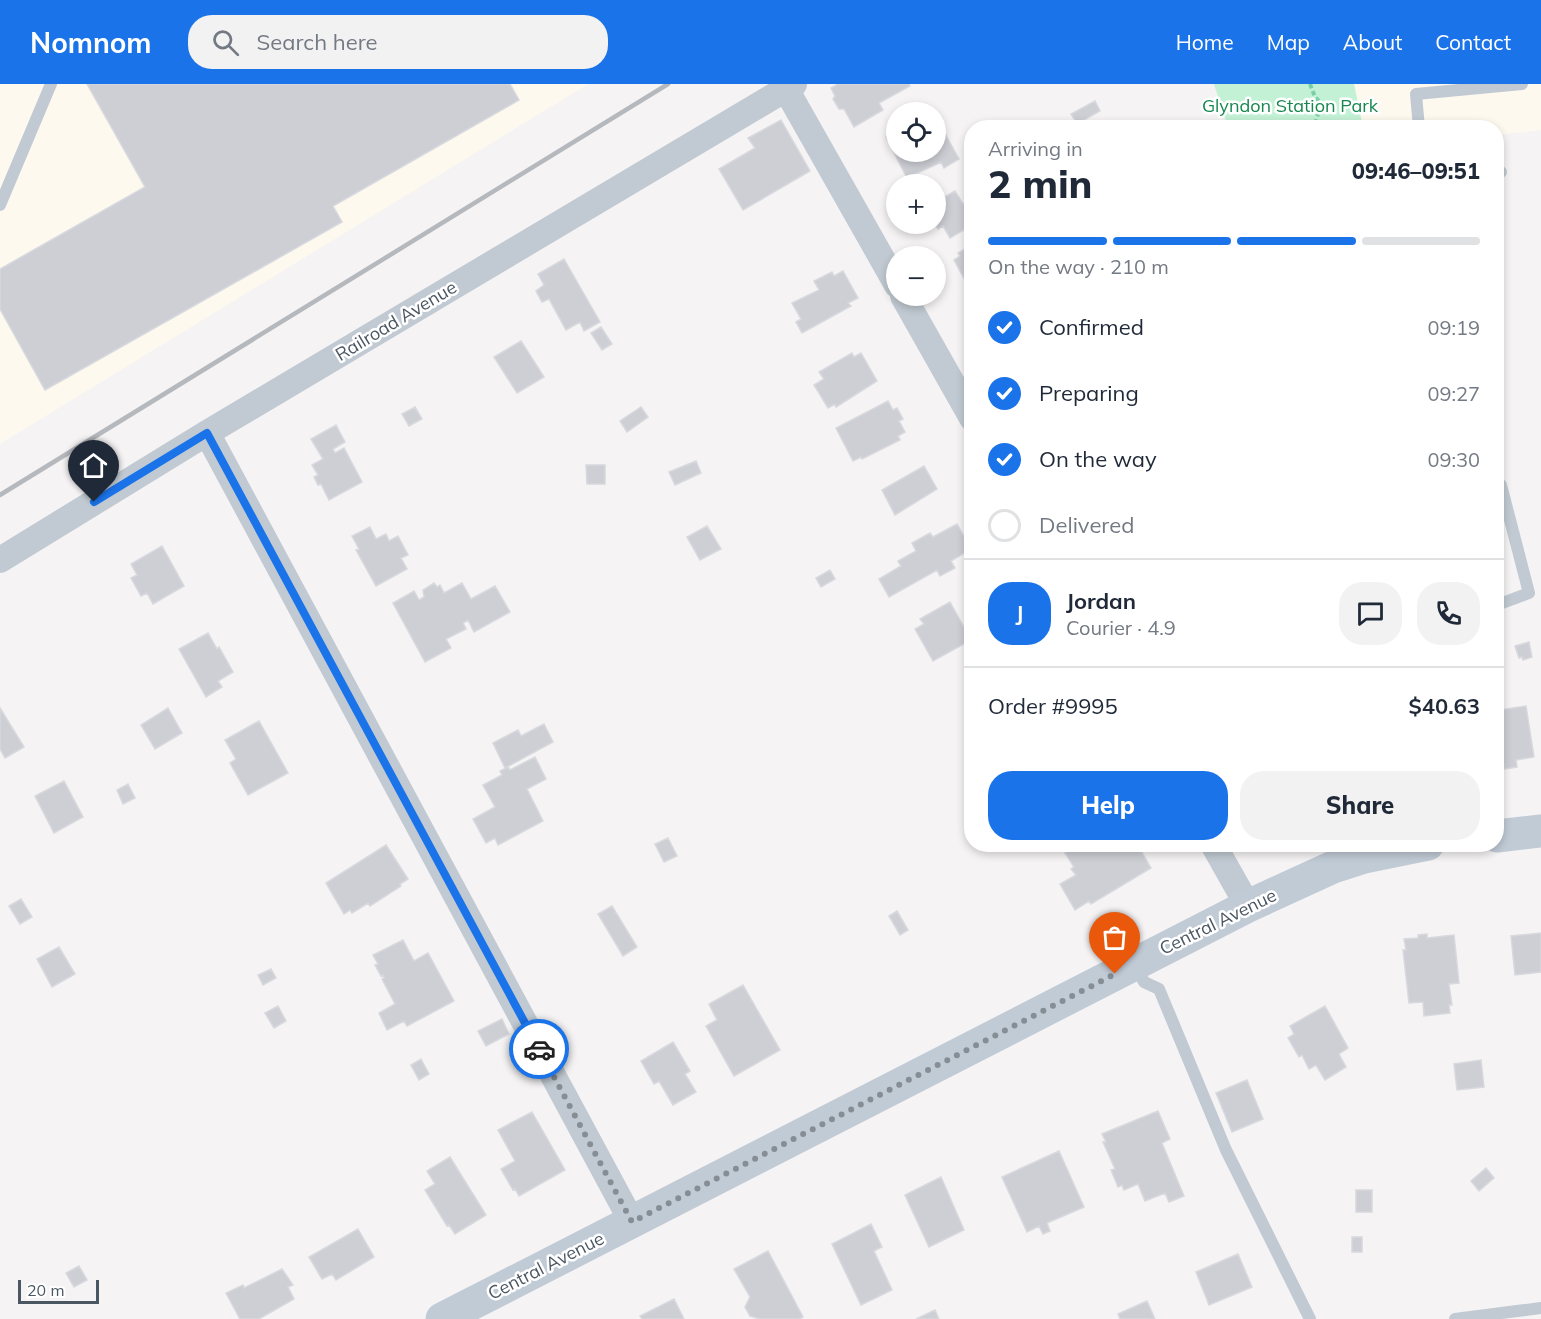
<!DOCTYPE html>
<html lang="en">
<head>
<meta charset="utf-8">
<style>
	body { margin:0; font-family:Mulish,sans-serif; background:#f2f2f3; color:#1f2937; height:100vh; display:flex; flex-direction:column; font-size:22px; white-space:nowrap }
	* { box-sizing:border-box; margin:0 }
	p { font-size:20px; color:#747a83 }
	.icon { flex:none; width:33px; height:33px; fill:none; stroke:currentColor; stroke-width:2; stroke-linecap:round; stroke-linejoin:round }
	.map { position:relative; flex:1; overflow:hidden }
	.panel { position:absolute; left:964px; top:36px; width:540px; height:732px; display:flex; flex-direction:column; background:#fff; border-radius:24px; box-shadow:0 3px 9px #0003 }
	.panel>* { flex:none }
	.fabs { position:absolute; left:886px; top:18px; display:grid; gap:12px }
	.fabs a { display:grid; place-items:center; width:60px; height:60px; border-radius:50%; background:#fff; box-shadow:0 3px 9px #0003; font-size:30px }
	.scale { position:absolute; left:18px; bottom:15px; width:81px; box-sizing:border-box; padding-left:6px; border:3px solid #4a5661; border-top:0; font-size:16px; line-height:21px; white-space:nowrap; color:#4a5661; -webkit-text-stroke:4px #fff; paint-order:stroke }
	.pin { position:absolute; display:grid; place-items:center; width:51px; height:51px; color:#fff; margin:-62px -26px; border-radius:50% 50% 50% 0; rotate:-45deg; box-shadow:0 0 6px #0007 }
	.pin .icon { rotate:45deg }
	.courier { position:absolute; display:grid; place-items:center; width:60px; height:60px; margin:-30px; border:4px solid #1a73e8; border-radius:50%; background:#fff; color:#222; box-shadow:0 2px 8px #0007 }
	.overview em { font-style:normal; font-weight:800 }
	.overview div { display:flex; flex-direction:column-reverse }
	.overview { display:flex; align-items:center; justify-content:space-between; height:102px; padding:0 24px }
	h1 { font-size:39px; font-weight:800; line-height:45px }
	.bar { display:grid; grid-template-columns:repeat(4,1fr); gap:9px 6px; align-content:center; height:72px; padding:0 24px }
	.bar i { height:8px; border-radius:4px; background:#e0e1e3 }
	.bar .on { background:#1a73e8 }
	.bar p { grid-column:span 4 }
	.line { display:flex; align-items:center; gap:15px; padding:0 24px; border-top:2px solid #e0e1e3 }
	.line div { flex:1 }
	.round { display:grid; place-items:center; flex:none; width:63px; height:63px; border-radius:24px; background:#f2f2f3 }
	ol { padding:0 24px; list-style:none }
	li { display:flex; align-items:center; gap:18px; height:66px }
	li p { margin-inline-start:auto }
	li .icon { padding:6px; border-radius:50%; background:#1a73e8; color:#fff; stroke-width:4 }
	li:last-child { color:#747a83 }
	li i { width:33px; height:33px; border:3px solid #e0e1e3; border-radius:50% }
	.button { display:flex; gap:12px; margin-top:auto; padding:12px 24px }
	.button a { flex:1; height:69px; border-radius:24px; background:#1a73e8; color:#fff; font-size:24px; font-weight:800; line-height:69px; text-align:center }
	.button a+a { background:#f2f2f3; color:#1f2937 }
	header { display:flex; align-items:center; gap:36px; box-sizing:border-box; height:84px; padding:0 30px; background:#1a73e8; color:#fff }
	header strong { font-size:28px }
	nav { display:flex; gap:33px; margin-inline-start:auto; font-size:21px }
	.search { width:420px; height:54px; background:#f2f2f3; display:flex; align-items:center; gap:15px; box-sizing:border-box; padding:0 21px; border-radius:24px; color:#747a83; font-size:22px }
	.map>svg:first-child { display:block }
	.commercial { fill:#fdf9ef }
	.green { fill:#c3f1d5 }
	.building { fill:#cdcfd5; stroke:#d7d9de; stroke-width:1.5 }
	.lines { fill:none; stroke-linecap:round; stroke-linejoin:round }
	.path { stroke:#7ad0a6; stroke-width:4; stroke-dasharray:4.5 3; stroke-linecap:butt }
	.service { stroke:#c1cad2; stroke-width:12 }
	.minor { stroke:#c1cad2; stroke-width:26 }
	.secondary { stroke:#c1cbd6; stroke-width:33 }
	.rail { stroke:#b5b8bd; stroke-width:4.5 }
	.done { stroke:#868d94; stroke-width:6; stroke-dasharray:0 10.8 }
	.route { stroke:#1a73e8; stroke-width:8 }
	.labels { text-anchor:middle; stroke-width:5; stroke-linejoin:round; paint-order:stroke }
	.park-label { font-size:18px; fill:#17864f; stroke:#fff }
	.street-label { font-size:18px; fill:#4a5661; stroke:#fff }
</style>
</head>
<body>
<header>
<strong>Nomnom</strong>
<div class="search"><svg class="icon" aria-label="search" viewBox="0 0 24 24"><circle cx="10" cy="10" r="6"/><path d="M15 15l6 6"/></svg>Search here</div>
<nav><a>Home</a><a>Map</a><a>About</a><a>Contact</a></nav>
</header>
<div class="map">
<svg width="1541" height="1235" viewBox="0 0 1541 1235">
	<rect width="100%" height="100%" fill="#f5f3f3"/>
	<path class="commercial" d="M 0,0 L 588,0 L 0,360 Z
		M 1354,0 L 1541,0 L 1541,46 L 1497,51 L 1497,44 L 1363,43 Z"/>
	<path class="green" d="M 1214,0 L 1354,0 L 1363,43 L 1228,43 Z"/>
	<path class="building" d="M 87,0 L 510,0 L 519,16 L 333,122 L 342,138 L 45,306 L 0,225 L 0,185 L 145,103 Z
		M 838,0 L 909,0 L 910,2 L 879,19 L 883,26 L 854,43 L 844,25 L 839,25 L 833,15 L 835,12 L 831,4 Z
		M 1095,17 L 1100,27 L 1077,40 L 1071,30 Z
		M 936,35 L 937,35 L 959,75 L 944,84 L 941,78 L 907,94 L 886,53 L 897,48 L 897,68 L 936,68 Z
		M 781,36 L 810,87 L 743,126 L 719,85 L 755,64 L 748,54 Z
		M 955,107 L 963,120 L 972,114 L 972,141 L 950,154 L 943,142 L 938,145 L 935,140 L 939,133 L 936,128 L 936,118 Z
		M 972,161 L 972,207 L 971,207 L 954,176 L 960,172 L 958,169 Z
		M 564,175 L 600,238 L 584,247 L 580,238 L 566,246 L 549,215 L 542,218 L 536,207 L 544,201 L 538,190 Z
		M 843,187 L 858,214 L 848,219 L 851,222 L 802,249 L 796,238 L 801,235 L 792,219 L 819,206 L 814,197 L 832,188 L 834,192 Z
		M 601,243 L 612,260 L 602,266 L 591,249 Z
		M 521,257 L 544,293 L 517,309 L 494,273 Z
		M 852,269 L 854,273 L 861,269 L 877,297 L 836,323 L 835,320 L 828,324 L 814,301 L 824,295 L 819,288 Z
		M 888,317 L 893,326 L 897,324 L 903,335 L 899,337 L 905,348 L 898,352 L 900,356 L 862,375 L 861,373 L 853,377 L 836,344 Z
		M 415,323 L 422,335 L 409,342 L 402,330 Z
		M 641,323 L 648,333 L 627,348 L 620,337 Z
		M 336,341 L 345,358 L 333,365 L 335,369 L 344,364 L 362,398 L 329,416 L 321,400 L 318,401 L 314,393 L 318,391 L 312,381 L 323,375 L 311,355 Z
		M 696,377 L 701,389 L 675,401 L 669,388 Z
		M 586,381 L 605,381 L 605,400 L 587,400 Z
		M 924,382 L 937,405 L 895,431 L 882,406 Z
		M 957,440 L 971,465 L 951,477 L 955,484 L 940,492 L 937,486 L 889,513 L 879,495 L 901,482 L 898,477 L 916,467 L 912,459 L 930,449 L 933,453 Z
		M 707,442 L 721,465 L 700,476 L 687,453 Z
		M 370,443 L 376,455 L 386,450 L 389,457 L 398,452 L 408,471 L 401,474 L 407,485 L 376,502 L 356,466 L 359,465 L 352,452 Z
		M 162,462 L 184,502 L 153,520 L 147,509 L 141,512 L 131,494 L 137,491 L 131,480 Z
		M 830,486 L 835,495 L 821,503 L 816,494 Z
		M 434,499 L 437,503 L 440,501 L 444,509 L 462,499 L 471,515 L 495,502 L 510,528 L 474,548 L 468,536 L 463,539 L 466,545 L 446,555 L 451,564 L 425,578 L 393,519 L 414,507 L 419,516 L 424,513 L 423,506 Z
		M 950,518 L 971,556 L 933,577 L 915,545 L 924,540 L 920,535 Z
		M 208,549 L 217,565 L 219,563 L 233,588 L 218,597 L 222,603 L 206,613 L 179,565 Z
		M 1529,558 L 1532,573 L 1523,576 L 1522,573 L 1519,574 L 1515,562 Z
		M 1498,610 L 1500,626 L 1526,622 L 1534,673 L 1516,676 L 1517,683 L 1504,685 L 1503,676 L 1497,677 Z
		M 0,624 L 24,663 L 5,674 L 0,665 Z
		M 168,624 L 182,649 L 155,665 L 141,641 Z
		M 259,637 L 288,689 L 248,711 L 230,679 L 236,675 L 225,656 Z
		M 544,640 L 553,658 L 505,684 L 493,659 L 518,646 L 521,652 Z
		M 535,673 L 546,695 L 527,705 L 543,737 L 498,761 L 495,754 L 486,759 L 473,735 L 495,723 L 483,701 L 502,691 L 500,687 L 508,683 L 510,686 Z
		M 64,697 L 83,733 L 54,749 L 35,712 Z
		M 128,700 L 135,714 L 123,720 L 117,706 Z
		M 668,754 L 677,772 L 664,778 L 655,760 Z
		M 1080,760 L 1115,760 L 1116,763 L 1120,760 L 1137,760 L 1151,784 L 1091,820 L 1089,817 L 1075,826 L 1060,800 L 1076,791 L 1071,785 L 1074,783 L 1065,769 Z
		M 386,761 L 408,795 L 400,800 L 401,802 L 370,822 L 368,819 L 352,829 L 350,826 L 344,830 L 326,799 Z
		M 21,815 L 32,833 L 20,840 L 9,822 Z
		M 612,822 L 637,863 L 623,872 L 598,830 Z
		M 897,827 L 908,846 L 900,851 L 889,832 Z
		M 1541,849 L 1541,888 L 1515,891 L 1511,852 Z
		M 1427,850 L 1427,854 L 1454,851 L 1459,899 L 1449,900 L 1452,921 L 1449,921 L 1450,929 L 1424,932 L 1423,918 L 1409,919 L 1403,866 L 1406,866 L 1404,855 L 1418,854 L 1418,851 Z
		M 403,856 L 414,877 L 428,869 L 454,917 L 407,942 L 404,937 L 387,946 L 379,929 L 395,920 L 382,895 L 384,894 L 383,891 L 381,892 L 375,881 L 378,880 L 373,871 Z
		M 59,863 L 75,890 L 52,903 L 37,875 Z
		M 271,885 L 276,894 L 263,901 L 258,891 Z
		M 743,901 L 780,966 L 734,992 L 706,942 L 717,936 L 709,920 Z
		M 278,922 L 286,937 L 274,944 L 265,929 Z
		M 1325,922 L 1348,964 L 1339,970 L 1346,983 L 1325,996 L 1316,981 L 1309,985 L 1302,971 L 1299,973 L 1288,954 L 1294,950 L 1290,942 Z
		M 502,935 L 509,950 L 486,962 L 478,947 Z
		M 673,958 L 690,987 L 685,990 L 696,1008 L 673,1021 L 659,997 L 654,1000 L 641,977 Z
		M 421,975 L 429,990 L 419,996 L 411,981 Z
		M 1481,976 L 1484,1003 L 1457,1006 L 1454,980 Z
		M 1247,996 L 1263,1035 L 1232,1048 L 1216,1009 Z
		M 1158,1027 L 1170,1055 L 1162,1059 L 1184,1112 L 1169,1118 L 1165,1109 L 1145,1117 L 1138,1100 L 1124,1106 L 1122,1101 L 1118,1103 L 1111,1086 L 1115,1085 L 1103,1058 L 1106,1058 L 1102,1050 Z
		M 532,1028 L 565,1086 L 519,1112 L 515,1105 L 513,1106 L 501,1085 L 515,1077 L 498,1046 Z
		M 1059,1067 L 1084,1123 L 1047,1139 L 1050,1147 L 1043,1150 L 1039,1142 L 1027,1148 L 1002,1093 Z
		M 450,1073 L 486,1131 L 455,1150 L 449,1141 L 447,1142 L 425,1106 L 435,1100 L 427,1087 Z
		M 1486,1084 L 1494,1094 L 1479,1107 L 1471,1097 Z
		M 941,1093 L 964,1146 L 929,1163 L 905,1111 Z
		M 1356,1106 L 1372,1106 L 1372,1128 L 1356,1128 Z
		M 871,1140 L 882,1163 L 874,1167 L 892,1206 L 861,1221 L 832,1160 Z
		M 358,1145 L 374,1173 L 336,1196 L 332,1190 L 322,1195 L 309,1173 Z
		M 1352,1153 L 1362,1153 L 1362,1168 L 1352,1168 Z
		M 768,1167 L 803,1233 L 799,1235 L 760,1235 L 750,1232 L 745,1223 L 750,1213 L 734,1185 Z
		M 1238,1170 L 1252,1203 L 1209,1221 L 1196,1188 Z
		M 79,1182 L 87,1196 L 74,1203 L 66,1189 Z
		M 282,1185 L 293,1201 L 288,1203 L 294,1215 L 259,1235 L 240,1235 L 226,1209 L 243,1201 L 244,1204 Z
		M 674,1215 L 684,1235 L 642,1235 L 640,1232 Z
		M 1147,1217 L 1155,1235 L 1120,1235 L 1118,1230 Z
		M 935,1226 L 939,1235 L 916,1235 Z"/>
	<g class="lines">
		<path class="path" d="M 1310,0 L 1315,13 L 1326,24 L 1318,30 L 1314,44"/>
		<path class="service" d="M 1419,44 L 1416,10 L 1522,0
			M 1497,88 L 1501,88
			M 0,121 L 51,0
			M 1497,398 L 1501,401 L 1529,509 L 1497,521
			M 1136,882 L 1144,898 L 1159,905 L 1226,1066 L 1310,1235
			M 1455,1235 L 1541,1224"/>
		<path class="minor" d="M 786,5 L 897,201
			M 903,212 L 972,334
			M 207,349 L 632,1138
			M 0,476 L 207,349 L 794,0
			M 1213,760 L 1248,822"/>
		<path class="secondary" d="M 1497,752 L 1541,747
			M 442,1235 L 1248,822 L 1333,783 L 1364,773 L 1428,760"/>
		<path class="rail" d="M 0,411 L 668,0"/>
	</g>
	<g class="lines">
		<path class="done" d="M 539,965 L 632,1138 L 1115,890"/>
		<path class="route" d="M 94,418 L 207,349 L 539,965"/>
	</g>
	<g class="labels">
		<g class="park-label">
			<text x="1290" y="28">Glyndon Station Park</text>
		</g>
		<g class="street-label">
			<text transform="translate(396 237) rotate(-31)" y="6">Railroad Avenue</text>
			<text transform="translate(1218 838) rotate(-26)" y="6">Central Avenue</text>
			<text transform="translate(546 1182) rotate(-27)" y="6">Central Avenue</text>
		</g>
	</g>
</svg>
<div class="fabs">
<a><svg class="icon" aria-label="locate" viewBox="0 0 24 24"><circle cx="12" cy="12" r="6"/><path d="M12 2v4M12 18v4M2 12h4M18 12h4"/></svg></a>
<a>+</a>
<a>−</a>
</div>
<div class="scale">20 m</div>
<div class="pin" style="left:1115px;top:890px;background:#ea580c"><svg class="icon" aria-label="bag" viewBox="0 0 24 24"><path d="M5 8h14l-1 12H6zM9 8a3 3 0 0 1 6 0"/></svg></div>
<div class="pin" style="left:94px;top:418px;background:#1f2937"><svg class="icon" aria-label="home" viewBox="0 0 24 24"><path d="M3 11l9-7 9 7M6 9v11h12V9"/></svg></div>
<div class="courier" style="left:539px;top:965px"><svg class="icon" aria-label="car" viewBox="0 0 24 24"><path d="M5 17H2v-5l4-1 3-4h7l3 4 3 1v5h-3M9 17h6M6 11h13"/><circle cx="7" cy="17" r="2"/><circle cx="17" cy="17" r="2"/></svg></div>
<section class="panel">
<div class="overview"><div><h1>2 min</h1><p>Arriving in</p></div><em>09:46–09:51</em></div>
<div class="bar"><i class="on"></i><i class="on"></i><i class="on"></i><i></i><p>On the way · 210 m</p></div>
<ol>
<li><svg class="icon" aria-label="check" viewBox="0 0 24 24"><path d="M5 12l5 5 9-10"/></svg>Confirmed<p>09:19</p></li>
<li><svg class="icon" aria-label="check" viewBox="0 0 24 24"><path d="M5 12l5 5 9-10"/></svg>Preparing<p>09:27</p></li>
<li><svg class="icon" aria-label="check" viewBox="0 0 24 24"><path d="M5 12l5 5 9-10"/></svg>On the way<p>09:30</p></li>
<li><i></i>Delivered</li>
</ol>
<div class="line" style="height:108px"><b class="round" style="background:#1a73e8;color:#fff">J</b><div><b>Jordan</b><p>Courier · 4.9</p></div><a class="round"><svg class="icon" aria-label="chat" viewBox="0 0 24 24"><path d="M4 5h16v11H9l-5 4z"/></svg></a><a class="round"><svg class="icon" aria-label="phone" viewBox="0 0 24 24"><path d="M5 4h4l2 5-3 2q2 4 5 5l2-3 5 2v4C11 20 4 13 5 4z"/></svg></a></div>
<div class="line" style="height:78px"><div>Order #9995</div><b>$40.63</b></div>
<div class="button"><a>Help</a><a>Share</a></div>
</section>
</div>
</body>
</html>
